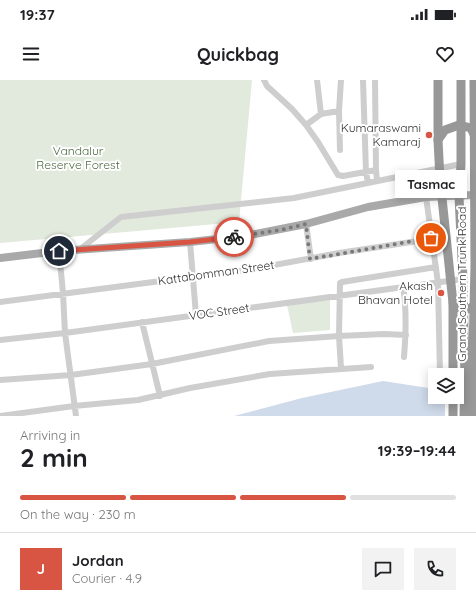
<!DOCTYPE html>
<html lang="en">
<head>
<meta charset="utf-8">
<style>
	body { margin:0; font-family:Quicksand,sans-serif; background:#f2f2f2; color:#202124; height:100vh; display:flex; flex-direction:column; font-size:15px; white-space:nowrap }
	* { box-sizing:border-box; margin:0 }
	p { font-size:13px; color:#757577 }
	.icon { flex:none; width:22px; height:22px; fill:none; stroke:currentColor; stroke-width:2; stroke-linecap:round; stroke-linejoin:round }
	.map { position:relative; height:336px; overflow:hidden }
	.details { display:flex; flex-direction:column; background:#fff; flex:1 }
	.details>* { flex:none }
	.tools { position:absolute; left:428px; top:288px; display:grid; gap:8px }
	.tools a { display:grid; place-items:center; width:36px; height:36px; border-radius:0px; background:#fff; box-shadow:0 2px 10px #0003; font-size:20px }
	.pin { position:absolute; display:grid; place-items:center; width:34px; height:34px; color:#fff; margin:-17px; border:2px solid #fff; border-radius:50%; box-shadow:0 1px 4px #0007 }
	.courier { position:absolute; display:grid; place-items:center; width:40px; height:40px; margin:-20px; border:3px solid #d85443; border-radius:50%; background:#fff; color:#222; box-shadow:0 1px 5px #0007 }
	.bubble { position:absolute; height:28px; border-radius:0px; background:#fff; box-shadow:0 2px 10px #0003; font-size:13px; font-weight:700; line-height:28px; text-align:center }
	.summary em { font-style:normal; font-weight:700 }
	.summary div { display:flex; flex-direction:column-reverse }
	.summary { display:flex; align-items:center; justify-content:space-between; height:68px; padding:0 20px }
	h1 { font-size:26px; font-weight:700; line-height:30px }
	.bar { display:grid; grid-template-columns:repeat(4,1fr); gap:6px 4px; align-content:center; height:48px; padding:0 20px }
	.bar i { height:5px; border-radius:3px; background:#e0e0e0 }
	.bar .selected { background:#d85443 }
	.bar p { grid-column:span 4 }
	.line { display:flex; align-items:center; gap:10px; padding:0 20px; border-top:1px solid #e0e0e0 }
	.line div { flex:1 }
	.round { display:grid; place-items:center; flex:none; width:42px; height:42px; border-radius:0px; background:#f2f2f2 }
	.status { display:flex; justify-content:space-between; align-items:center; height:28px; padding:0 20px; background:#fff; direction:ltr }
	.status svg { height:11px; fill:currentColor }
	header { display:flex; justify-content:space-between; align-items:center; height:52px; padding:0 20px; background:#fff; font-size:18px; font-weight:700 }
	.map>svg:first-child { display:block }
	.green { fill:#e2e9dd }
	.water { fill:#cfdaea }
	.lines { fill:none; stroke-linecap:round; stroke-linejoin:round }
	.minor { stroke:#cecece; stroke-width:6 }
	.major { stroke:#a9a9a9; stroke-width:8 }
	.highway { stroke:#989898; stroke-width:9 }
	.highway-bridge { stroke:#989898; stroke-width:9 }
	.done { stroke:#797979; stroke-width:4; stroke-dasharray:0 7.2 }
	.route { stroke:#d85443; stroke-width:5 }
	.poi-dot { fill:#d85443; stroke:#fff; stroke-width:1.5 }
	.labels { text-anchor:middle; stroke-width:4; stroke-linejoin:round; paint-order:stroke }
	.poi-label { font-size:12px; fill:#313131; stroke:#fff; text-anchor:end }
	.park-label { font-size:12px; fill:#4d6a41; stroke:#fff }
	.street-label { font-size:12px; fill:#313131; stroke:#fff }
</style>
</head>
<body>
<div class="status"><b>19:37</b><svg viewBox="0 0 49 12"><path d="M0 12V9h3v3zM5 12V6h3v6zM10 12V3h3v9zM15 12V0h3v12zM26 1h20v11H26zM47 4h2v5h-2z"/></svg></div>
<header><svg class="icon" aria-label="menu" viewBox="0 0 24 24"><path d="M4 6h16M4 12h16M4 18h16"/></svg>Quickbag<svg class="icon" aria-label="heart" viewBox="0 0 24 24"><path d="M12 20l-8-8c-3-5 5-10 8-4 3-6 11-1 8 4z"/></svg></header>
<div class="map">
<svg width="476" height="336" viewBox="0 0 476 336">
	<rect width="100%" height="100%" fill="#fff"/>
	<path class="green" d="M 0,0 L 252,0 L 239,142 L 0,163 Z
		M 330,220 L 330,250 L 293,253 L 287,225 Z"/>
	<path class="water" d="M 383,301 L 435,309 L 435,317 L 445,317 L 445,336 L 234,336 L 302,318 Z"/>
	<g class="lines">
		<path class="minor" d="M 264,0 L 267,6 L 292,29 L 306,45 L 318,62 L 338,95 L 343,96 L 376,90
			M 317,0 L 321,34
			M 363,0 L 366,92 L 368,103
			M 375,0 L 376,90 L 377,101
			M 339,31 L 341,0
			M 306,45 L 321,34 L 339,31 L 340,70
			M 426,117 L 438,203 L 440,295
			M 306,144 L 311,179
			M 190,162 L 196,235
			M 79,170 L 121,137 L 294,118 L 461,84
			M 59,171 L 63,213 L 65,253 L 76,336
			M 403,207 C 407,230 406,253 404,277
			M 0,222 L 253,189 L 339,173 L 431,159
			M 142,242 L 160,316
			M 0,260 L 65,253 L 463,199
			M 341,288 L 339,256 L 340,203 L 342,202 L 436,187
			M 0,300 L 71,295 L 152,284 L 269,261 L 339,256 L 384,254 L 406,255
			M 0,336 L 74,326 L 138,320 L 190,308 L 270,294 L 371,287"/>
		<path class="major" d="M 0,178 L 59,171 L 190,162 L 245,156 L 306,144 L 368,127 L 426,117 L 474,115"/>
		<path class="highway" d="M 438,0 L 438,60
			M 461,0 L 461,84 L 459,116 L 463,199 L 465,301 L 464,336
			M 453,295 L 453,223
			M 453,336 L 453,317
			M 473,336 L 473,271 L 475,185 L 474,0"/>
		<path class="highway-bridge" d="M 476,59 L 471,48 L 459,45 L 445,50 L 438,60 L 440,99 L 453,223 C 461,231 467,232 476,224"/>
	</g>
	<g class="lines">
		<path class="done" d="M 234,157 L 280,150 L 306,144 L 310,179 L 431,158"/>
		<path class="route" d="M 59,171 L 190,162 L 234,157"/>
	</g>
	<g class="poi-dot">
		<circle cx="429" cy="55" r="4"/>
		<circle cx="441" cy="213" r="4"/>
	</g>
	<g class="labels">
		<g class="poi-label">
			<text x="421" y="52">Kumaraswami<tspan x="421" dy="14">Kamaraj</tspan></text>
			<text x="433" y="210">Akash<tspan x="433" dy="14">Bhavan Hotel</tspan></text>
		</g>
		<g class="park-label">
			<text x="78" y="75">Vandalur<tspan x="78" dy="14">Reserve Forest</tspan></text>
		</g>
		<g class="street-label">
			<text transform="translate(216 193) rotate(-8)" y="4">Kattabomman Street</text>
			<text transform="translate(462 204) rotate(-90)" y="4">Grand Southern Trunk Road</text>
			<text transform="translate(219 232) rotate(-8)" y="4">VOC Street</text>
		</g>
	</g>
</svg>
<div class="tools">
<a><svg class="icon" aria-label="layers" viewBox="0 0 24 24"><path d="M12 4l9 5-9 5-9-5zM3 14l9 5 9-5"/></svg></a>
</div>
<div class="pin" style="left:431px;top:158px;background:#ea580c"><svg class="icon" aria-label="bag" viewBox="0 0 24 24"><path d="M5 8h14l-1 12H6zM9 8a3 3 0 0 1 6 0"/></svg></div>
<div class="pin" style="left:59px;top:171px;background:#1f2937"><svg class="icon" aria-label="home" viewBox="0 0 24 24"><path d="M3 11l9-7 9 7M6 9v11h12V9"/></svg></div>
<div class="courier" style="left:234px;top:157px"><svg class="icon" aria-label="bike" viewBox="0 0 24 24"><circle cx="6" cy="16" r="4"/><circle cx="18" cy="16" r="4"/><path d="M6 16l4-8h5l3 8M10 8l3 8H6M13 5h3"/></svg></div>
<div class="bubble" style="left:395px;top:90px;width:72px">Tasmac</div>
</div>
<section class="details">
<div class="summary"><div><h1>2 min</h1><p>Arriving in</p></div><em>19:39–19:44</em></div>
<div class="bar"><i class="selected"></i><i class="selected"></i><i class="selected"></i><i></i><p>On the way · 230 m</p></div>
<div class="line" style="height:72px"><b class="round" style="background:#d85443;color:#fff">J</b><div><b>Jordan</b><p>Courier · 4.9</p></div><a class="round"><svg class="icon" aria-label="chat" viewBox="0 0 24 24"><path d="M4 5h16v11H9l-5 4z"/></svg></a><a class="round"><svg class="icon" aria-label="phone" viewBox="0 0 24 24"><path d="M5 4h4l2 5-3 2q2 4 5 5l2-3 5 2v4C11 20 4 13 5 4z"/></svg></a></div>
</section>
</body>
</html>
